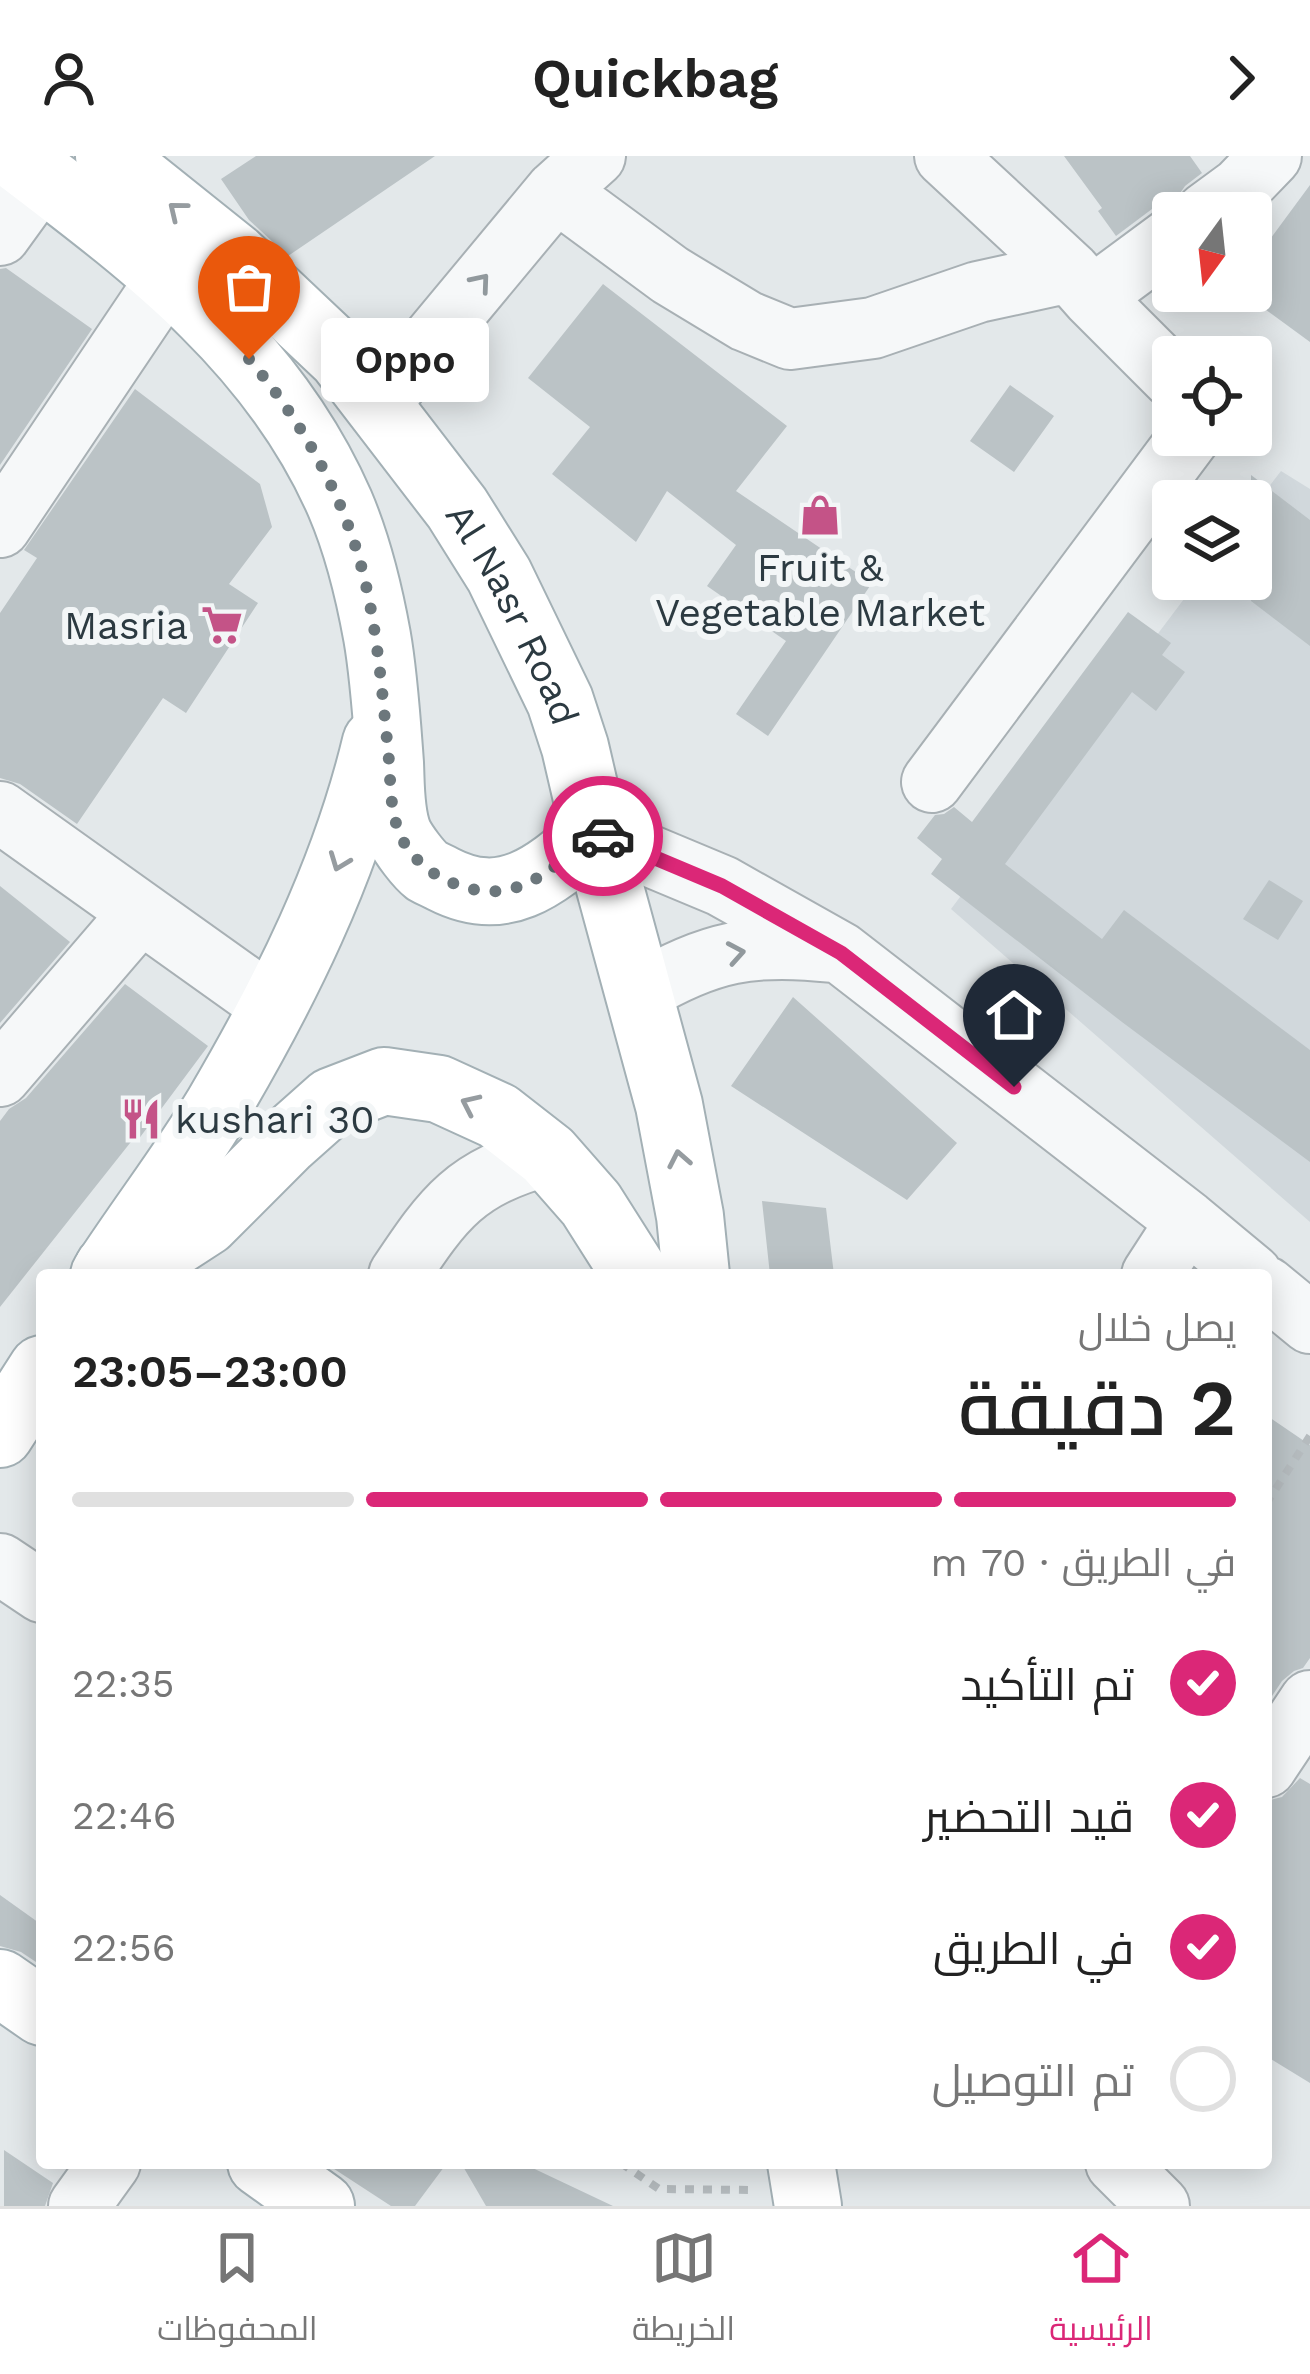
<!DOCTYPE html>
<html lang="ar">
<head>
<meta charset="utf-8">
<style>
	body { margin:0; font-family:"Work Sans",Cairo,sans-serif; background:#f2f2f2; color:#222; direction:rtl; height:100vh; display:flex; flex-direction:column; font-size:45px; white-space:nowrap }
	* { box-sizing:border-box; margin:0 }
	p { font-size:39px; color:#767676 }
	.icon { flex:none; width:66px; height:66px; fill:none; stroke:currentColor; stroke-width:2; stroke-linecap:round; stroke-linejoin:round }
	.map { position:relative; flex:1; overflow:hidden; direction:ltr }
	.panel { position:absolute; left:36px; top:1113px; width:1236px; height:900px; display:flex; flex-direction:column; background:#fff; border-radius:12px; box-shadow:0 6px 30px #0003; direction:rtl }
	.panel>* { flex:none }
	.needle { width:78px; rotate:195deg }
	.buttons { position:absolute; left:1152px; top:36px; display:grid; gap:24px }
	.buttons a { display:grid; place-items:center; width:120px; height:120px; border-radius:12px; background:#fff; box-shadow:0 6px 30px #0003; font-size:60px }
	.pin { position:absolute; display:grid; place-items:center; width:102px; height:102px; color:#fff; margin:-123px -51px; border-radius:50% 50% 50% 0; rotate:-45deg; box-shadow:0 0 12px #0007 }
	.pin .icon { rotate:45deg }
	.courier { position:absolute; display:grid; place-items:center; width:120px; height:120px; margin:-60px; border:9px solid #db2777; border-radius:50%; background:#fff; color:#222; box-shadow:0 3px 15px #0007 }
	.bubble { position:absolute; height:84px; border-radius:12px; background:#fff; box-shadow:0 6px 30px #0003; font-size:39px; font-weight:600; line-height:84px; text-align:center; direction:rtl }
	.summary em { font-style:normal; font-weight:600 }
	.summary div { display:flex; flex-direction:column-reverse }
	.summary { display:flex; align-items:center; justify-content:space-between; height:204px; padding:0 36px }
	h1 { font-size:78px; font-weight:600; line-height:90px }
	.bar { display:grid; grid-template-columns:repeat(4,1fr); gap:18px 12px; align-content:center; height:144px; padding:0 36px }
	.bar i { height:15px; border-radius:9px; background:#e0e0e0 }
	.bar .selected { background:#db2777 }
	.bar p { grid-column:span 4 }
	ol { padding:0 36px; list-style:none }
	li { display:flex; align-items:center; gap:36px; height:132px }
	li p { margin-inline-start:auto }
	li .icon { padding:12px; border-radius:50%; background:#db2777; color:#fff; stroke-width:4 }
	li:last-child { color:#767676 }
	li i { width:66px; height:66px; border:6px solid #e0e0e0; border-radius:50% }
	header { display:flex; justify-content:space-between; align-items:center; height:156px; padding:0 36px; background:#fff; font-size:54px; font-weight:600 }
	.tab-bar { display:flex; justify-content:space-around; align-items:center; height:168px; border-top:3px solid #e0e0e0; background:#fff; font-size:33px; color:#767676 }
	.tab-bar a { display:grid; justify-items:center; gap:6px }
	.tab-bar .selected { color:#db2777 }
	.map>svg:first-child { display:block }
	.built { fill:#d1d8dc }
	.building { fill:#bbc3c6 }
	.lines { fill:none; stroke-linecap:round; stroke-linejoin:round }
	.minor-casing { stroke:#a8b0b4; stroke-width:64 }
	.major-casing { stroke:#a3b0b5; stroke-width:70 }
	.path { stroke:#b5bbbe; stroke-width:8; stroke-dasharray:9 9; stroke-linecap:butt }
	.minor { stroke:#f6f8f9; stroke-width:60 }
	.major { stroke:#fff; stroke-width:66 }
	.oneway { stroke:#969ca0 }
	.oneway2 { stroke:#91999d }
	.done { stroke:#6c777c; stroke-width:12; stroke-dasharray:0 21.6 }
	.route { stroke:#db2777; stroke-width:15 }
	.labels { text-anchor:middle; stroke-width:12; stroke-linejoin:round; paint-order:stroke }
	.poi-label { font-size:39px; fill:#2c3a41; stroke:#f3f6f7 }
	.street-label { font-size:39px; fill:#2c3a41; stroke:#f3f6f7 }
</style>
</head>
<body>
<header><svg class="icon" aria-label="forward" viewBox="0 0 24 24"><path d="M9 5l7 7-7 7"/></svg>Quickbag<svg class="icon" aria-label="person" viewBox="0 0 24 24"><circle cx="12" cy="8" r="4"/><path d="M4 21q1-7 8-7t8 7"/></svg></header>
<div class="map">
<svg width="1310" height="2050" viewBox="0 0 1310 2050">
	<rect width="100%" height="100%" fill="#e3e8ea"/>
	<path class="built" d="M 1281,315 L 1310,333 L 1310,1066 L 951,753 L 1199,423 L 1251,423 L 1251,354 Z"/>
	<path class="building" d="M 256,0 L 435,0 L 288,100 L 249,64 L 221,23 Z
		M 1064,0 L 1190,0 L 1202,17 L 1185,30 L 1174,46 L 1152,53 L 1116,80 L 1098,55 L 1102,52 Z
		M 1310,29 L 1310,186 L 1251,143 L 1251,109 Z
		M 6,112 L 92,173 L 0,309 L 0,113 Z
		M 603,128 L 787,270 L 736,335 L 872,427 L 768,580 L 736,558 L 786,485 L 707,430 L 736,389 L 667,335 L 636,386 L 552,318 L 590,271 L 528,222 Z
		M 1010,229 L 1054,260 L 1014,316 L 970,285 Z
		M 135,233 L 260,328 L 272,371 L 229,428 L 258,447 L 186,557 L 163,542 L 77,668 L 20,628 L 0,622 L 0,457 L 37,402 L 24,394 Z
		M 1251,319 L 1310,364 L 1310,490 L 1251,445 Z
		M 1128,456 L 1171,487 L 1162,499 L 1185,516 L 1156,555 L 1132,536 L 1005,708 L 1102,783 L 1124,754 L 1310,894 L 1310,1006 L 1122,866 L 931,718 L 942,703 L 917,682 L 935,659 L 944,658 L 954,651 L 972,666 Z
		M 1269,724 L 1303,745 L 1278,784 L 1243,763 Z
		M 0,730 L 70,786 L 0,867 Z
		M 125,828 L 208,890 L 138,984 L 134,982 L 0,1151 L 0,965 L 9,953 L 26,942 Z
		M 793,841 L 957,987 L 907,1044 L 731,930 Z
		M 762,1045 L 826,1052 L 834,1119 L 770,1119 Z
		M 1266,1259 L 1310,1289 L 1310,1502 L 1303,1512 L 1294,1515 L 1282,1525 L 1266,1549 Z
		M 1300,1622 L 1310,1628 L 1310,1927 L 1266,1900 L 1266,1645 L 1282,1641 Z
		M 0,1739 L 42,1769 L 42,1810 L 21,1796 L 0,1790 Z
		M 4,1994 L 53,2027 L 45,2050 L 4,2050 Z
		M 325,2007 L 447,2007 L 415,2050 L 391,2050 Z
		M 461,2007 L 522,2007 L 613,2050 L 486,2050 Z"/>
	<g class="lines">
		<g class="minor-casing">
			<path id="minor" d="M 945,0 L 1070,116 L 1092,141 L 1173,222
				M 556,35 L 670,119 L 746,165 L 790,183 L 873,172 L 978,136 L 1070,116
				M 1206,57 L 1240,32 L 1271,0
				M 0,79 L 42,21
				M 1092,141 L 1173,81
				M 379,248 L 556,35 L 595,0
				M 0,371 L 168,121
				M 932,626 L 1191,279
				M 0,656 L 272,850
				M 595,677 L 722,730 L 841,797 L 1187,1065 L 1252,1119
				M 639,837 C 709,795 753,787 833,796
				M 0,920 L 140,757
				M 399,1119 C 445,1050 465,1022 548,999
				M 1152,1119 L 1187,1065
				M 1266,1131 L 1310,1167
				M 0,1408 L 42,1436
				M 1266,1611 L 1310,1545
				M 1116,2007 L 1159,2050
				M 79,2050 L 110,2007"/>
		</g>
		<g class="major-casing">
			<g id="major">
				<path d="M 15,0 C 145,99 273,194 340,348 C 358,390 369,436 377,480 C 384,519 387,567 390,607 C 391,629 390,658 399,679 C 404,689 418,708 427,715 C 432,718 438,720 443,723 C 507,756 548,717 595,677"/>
				<path id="s1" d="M 109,0 L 234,100 L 341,201 L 457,352 L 499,419 L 560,545 L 575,591 L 595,677 L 669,949 L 690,1060 L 696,1119"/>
				<path d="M 108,1112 L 166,1092 L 206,1066 L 287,985 L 332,945 L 384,925 L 439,933 L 498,960 L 548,999 L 591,1048 L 636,1119"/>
				<path d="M 104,1119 C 141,1062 183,1008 218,950 C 285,836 345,716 376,586"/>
				<path d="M 0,1278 L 42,1213"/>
				<path d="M 0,1827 L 42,1856"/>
				<path d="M 261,2007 L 321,2050"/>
				<path d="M 801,2007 L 808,2050"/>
			</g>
		</g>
		<path class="path" d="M 1266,1348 L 1310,1280
			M 621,2007 L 659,2033 L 756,2034"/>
		<use href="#minor" class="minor"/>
		<use href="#major" class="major"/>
	</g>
	<defs><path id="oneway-chevron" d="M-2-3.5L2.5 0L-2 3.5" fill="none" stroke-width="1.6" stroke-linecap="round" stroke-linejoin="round" transform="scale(3)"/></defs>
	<g class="oneway">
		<use href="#oneway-chevron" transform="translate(177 54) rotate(-141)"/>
		<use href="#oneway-chevron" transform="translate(339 706) rotate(111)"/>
		<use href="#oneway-chevron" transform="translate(470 948) rotate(-155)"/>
		<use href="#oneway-chevron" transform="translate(679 1003) rotate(-101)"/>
	</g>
	<g class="oneway2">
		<use href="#oneway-chevron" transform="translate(481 126) rotate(-50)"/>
		<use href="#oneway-chevron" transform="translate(736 797) rotate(-10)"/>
	</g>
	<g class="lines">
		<path class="done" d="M 249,203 C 302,265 345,342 364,421 C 378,479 382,536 388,594 C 391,621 389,651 399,676 C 406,695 424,713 442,722 C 508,756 546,719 596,677 L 603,680"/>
		<path class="route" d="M 603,680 L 722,730 L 841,797 L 1014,931"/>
	</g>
	<defs>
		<g id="shop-bare" transform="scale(3.24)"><path d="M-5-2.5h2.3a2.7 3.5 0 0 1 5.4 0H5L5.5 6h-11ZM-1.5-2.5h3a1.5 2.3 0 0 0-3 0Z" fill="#c45387" stroke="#f3f6f7" stroke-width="2.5" paint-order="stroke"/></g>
		<g id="supermarket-bare" transform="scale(3.24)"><path d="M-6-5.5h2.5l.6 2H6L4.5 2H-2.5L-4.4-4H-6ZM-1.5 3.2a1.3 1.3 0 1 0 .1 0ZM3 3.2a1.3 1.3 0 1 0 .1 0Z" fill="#c45387" stroke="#f3f6f7" stroke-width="2.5" paint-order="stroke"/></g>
		<g id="restaurant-bare" transform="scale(3.24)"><path d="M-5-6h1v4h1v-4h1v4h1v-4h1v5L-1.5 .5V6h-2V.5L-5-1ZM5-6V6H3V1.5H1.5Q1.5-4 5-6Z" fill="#c45387" stroke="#f3f6f7" stroke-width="2.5" paint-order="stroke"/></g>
	</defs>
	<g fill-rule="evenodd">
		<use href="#shop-bare" x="820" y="359"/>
		<use href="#supermarket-bare" x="222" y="469"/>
		<use href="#restaurant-bare" x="141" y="963"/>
	</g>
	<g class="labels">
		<g class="poi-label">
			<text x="820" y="425">Fruit &amp;<tspan x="820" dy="45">Vegetable Market</tspan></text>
			<text x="188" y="483" text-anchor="end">Masria</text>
			<text x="175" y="977" text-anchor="start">kushari 30</text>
		</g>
		<g class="street-label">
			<text dy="14" stroke="none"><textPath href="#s1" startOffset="618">Al Nasr Road</textPath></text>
		</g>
	</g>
</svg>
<div class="buttons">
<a><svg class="needle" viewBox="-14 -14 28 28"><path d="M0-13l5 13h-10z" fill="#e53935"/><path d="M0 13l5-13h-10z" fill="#767676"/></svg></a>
<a><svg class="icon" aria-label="locate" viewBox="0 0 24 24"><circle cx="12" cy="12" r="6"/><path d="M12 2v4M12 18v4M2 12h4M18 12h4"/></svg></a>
<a><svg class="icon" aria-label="layers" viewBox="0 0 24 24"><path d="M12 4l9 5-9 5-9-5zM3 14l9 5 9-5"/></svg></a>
</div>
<div class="pin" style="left:249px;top:203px;background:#ea580c"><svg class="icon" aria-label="bag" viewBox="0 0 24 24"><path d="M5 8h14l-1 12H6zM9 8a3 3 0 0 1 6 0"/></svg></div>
<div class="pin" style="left:1014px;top:931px;background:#1f2937"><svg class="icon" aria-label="home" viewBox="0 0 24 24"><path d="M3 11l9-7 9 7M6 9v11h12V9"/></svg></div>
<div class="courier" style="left:603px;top:680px"><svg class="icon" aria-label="car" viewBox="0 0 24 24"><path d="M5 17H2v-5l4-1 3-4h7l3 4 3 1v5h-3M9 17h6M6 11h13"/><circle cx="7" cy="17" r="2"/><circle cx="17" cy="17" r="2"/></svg></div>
<div class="bubble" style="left:321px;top:162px;width:168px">Oppo</div>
<section class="panel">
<div class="summary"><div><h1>2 دقيقة</h1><p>يصل خلال</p></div><em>23:00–23:05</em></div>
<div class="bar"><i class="selected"></i><i class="selected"></i><i class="selected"></i><i></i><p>في الطريق · 70 m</p></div>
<ol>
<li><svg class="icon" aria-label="check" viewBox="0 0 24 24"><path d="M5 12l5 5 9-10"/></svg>تم التأكيد<p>22:35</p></li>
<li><svg class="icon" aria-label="check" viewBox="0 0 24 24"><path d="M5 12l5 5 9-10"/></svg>قيد التحضير<p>22:46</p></li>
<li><svg class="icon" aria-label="check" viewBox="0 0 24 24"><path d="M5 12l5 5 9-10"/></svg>في الطريق<p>22:56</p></li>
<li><i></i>تم التوصيل</li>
</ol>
</section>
</div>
<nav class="tab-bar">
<a class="selected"><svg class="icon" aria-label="home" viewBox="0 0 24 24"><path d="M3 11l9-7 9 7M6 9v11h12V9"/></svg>الرئيسية</a>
<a><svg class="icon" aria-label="map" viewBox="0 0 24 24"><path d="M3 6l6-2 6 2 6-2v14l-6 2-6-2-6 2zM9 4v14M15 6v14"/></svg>الخريطة</a>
<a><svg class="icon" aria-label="saved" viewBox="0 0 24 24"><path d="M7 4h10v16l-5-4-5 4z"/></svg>المحفوظات</a>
</nav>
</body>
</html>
